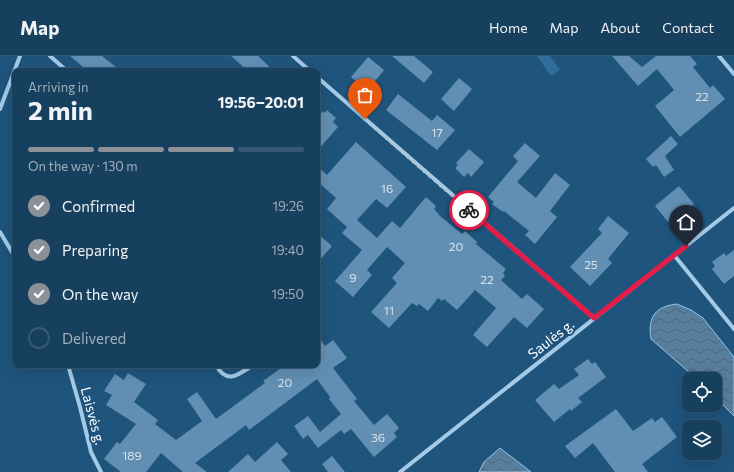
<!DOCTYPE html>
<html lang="en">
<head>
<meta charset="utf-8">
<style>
	body { margin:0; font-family:Commissioner,sans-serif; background:#244a67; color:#f1f3f6; height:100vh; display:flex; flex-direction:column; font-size:15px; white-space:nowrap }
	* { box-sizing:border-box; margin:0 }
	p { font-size:13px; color:#9eafbc }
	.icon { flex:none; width:22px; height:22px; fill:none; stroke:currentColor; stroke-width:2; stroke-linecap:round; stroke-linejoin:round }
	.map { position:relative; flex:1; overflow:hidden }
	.drawer { position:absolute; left:12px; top:12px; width:308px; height:300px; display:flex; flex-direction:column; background:#173f5e; border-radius:8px; box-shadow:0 4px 16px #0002,0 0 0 1px #365873 }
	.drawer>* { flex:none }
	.tools { position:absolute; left:682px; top:316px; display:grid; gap:8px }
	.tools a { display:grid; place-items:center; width:40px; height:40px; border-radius:8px; background:#173f5e; box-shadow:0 4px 16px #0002,0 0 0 1px #365873; font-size:20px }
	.pin { position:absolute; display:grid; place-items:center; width:34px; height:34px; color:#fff; margin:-41px -17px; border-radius:50% 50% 50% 0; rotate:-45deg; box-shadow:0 0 4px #0007 }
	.pin .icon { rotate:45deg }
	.courier { position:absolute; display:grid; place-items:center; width:40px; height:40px; margin:-20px; border:3px solid #e11d48; border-radius:50%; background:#fff; color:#222; box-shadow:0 1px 5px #0007 }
	.headline em { font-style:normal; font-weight:700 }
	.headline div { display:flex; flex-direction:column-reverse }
	.headline { display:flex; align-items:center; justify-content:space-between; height:68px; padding:0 16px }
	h1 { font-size:26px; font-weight:700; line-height:30px }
	.bar { display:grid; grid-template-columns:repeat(4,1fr); gap:6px 4px; align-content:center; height:48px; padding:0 16px }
	.bar i { height:5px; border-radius:3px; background:#365873 }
	.bar .selected { background:#8c9099 }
	.bar p { grid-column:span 4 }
	ol { padding:0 16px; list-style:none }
	li { display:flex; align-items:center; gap:12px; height:44px }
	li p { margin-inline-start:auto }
	li .icon { padding:4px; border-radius:50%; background:#8c9099; color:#fff; stroke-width:4 }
	li:last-child { color:#9eafbc }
	li i { width:22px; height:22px; border:2px solid #365873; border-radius:50% }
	header { display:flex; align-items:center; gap:24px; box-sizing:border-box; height:56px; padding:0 20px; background:#173f5e; border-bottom:1px solid #365873 }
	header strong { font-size:19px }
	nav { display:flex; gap:22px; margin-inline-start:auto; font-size:14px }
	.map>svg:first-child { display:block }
	.grass { fill:url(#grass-tufts) }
	.water { fill:url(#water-waves); stroke:#96c6e8 }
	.building { fill:#618fb3 }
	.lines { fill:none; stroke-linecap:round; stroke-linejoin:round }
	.street { stroke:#a3cae7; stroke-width:4 }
	.done { stroke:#b1c3d2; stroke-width:4; stroke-dasharray:0 7.2 }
	.route { stroke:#e11d48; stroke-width:5 }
	.labels { text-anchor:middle; stroke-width:4; stroke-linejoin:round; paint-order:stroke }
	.number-label { font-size:12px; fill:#d8e3ec }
	.street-label { font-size:14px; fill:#fff; stroke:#1f547d }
</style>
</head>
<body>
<header>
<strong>Map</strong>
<nav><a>Home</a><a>Map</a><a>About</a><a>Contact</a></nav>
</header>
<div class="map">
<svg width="734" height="416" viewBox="0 0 734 416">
	<defs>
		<pattern id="grass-tufts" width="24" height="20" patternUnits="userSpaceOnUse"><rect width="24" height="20" fill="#326e9b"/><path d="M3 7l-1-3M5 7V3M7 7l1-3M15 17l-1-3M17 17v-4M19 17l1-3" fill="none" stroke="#5184aa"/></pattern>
		<pattern id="water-waves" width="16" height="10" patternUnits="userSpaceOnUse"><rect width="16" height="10" fill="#587e9d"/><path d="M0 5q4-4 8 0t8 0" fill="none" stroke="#526574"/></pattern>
	</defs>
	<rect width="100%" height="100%" fill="#1f547d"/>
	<path class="grass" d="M 537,0 L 550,0 L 560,14 L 551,20 Z"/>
	<path class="water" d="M 677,248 L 691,254 L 703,262 L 734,301 L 734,360 L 715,341 L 715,323 L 697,323 L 651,283 C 647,261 656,250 677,248 Z
		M 500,392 L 531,416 L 479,416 L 484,406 Z"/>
	<path class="building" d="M 70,0 L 102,0 L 121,15 L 88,15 Z
		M 231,0 L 258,0 L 274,15 L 248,15 Z
		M 392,0 L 414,0 L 433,16 L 424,27 Z
		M 612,0 L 629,0 L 642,11 L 656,0 L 690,0 L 697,8 L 693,11 L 710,32 L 713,29 L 725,43 L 680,81 L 655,50 L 674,34 L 657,13 L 638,30 Z
		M 368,1 L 384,14 L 367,35 L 351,21 Z
		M 459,22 L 472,33 L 454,55 L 441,43 Z
		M 398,38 L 432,65 L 437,59 L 455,74 L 437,94 L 386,54 Z
		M 327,54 L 336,62 L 333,66 L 338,71 L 317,95 L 317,63 L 323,55 L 325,57 Z
		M 671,80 L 678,88 L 665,100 L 674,114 L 664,121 L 656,109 L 653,111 L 646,103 Z
		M 356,86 L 406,131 L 387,152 L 376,143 L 357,164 L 377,182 L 392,165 L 400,172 L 426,141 L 436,150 L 434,153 L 440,160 L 462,178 L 465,175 L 477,186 L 476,188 L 506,213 L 503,217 L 505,220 L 501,224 L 522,243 L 527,238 L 544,253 L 527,272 L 514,261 L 487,291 L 473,279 L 496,252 L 475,234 L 457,254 L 444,243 L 442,245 L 438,242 L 428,255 L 419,248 L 417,250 L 412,247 L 389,272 L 371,256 L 397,227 L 392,222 L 405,207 L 387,191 L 367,214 L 372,219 L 353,241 L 335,225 L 362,194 L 342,177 L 347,171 L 327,153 L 336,142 L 317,125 L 317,110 L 327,119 Z
		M 525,87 L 540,100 L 517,126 L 536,142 L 555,117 L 570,129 L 550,155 L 557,161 L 535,188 L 525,179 L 529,175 L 504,155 L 503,156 L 492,148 L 494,146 L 488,141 L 518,105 L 513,100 Z
		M 469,93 L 484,106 L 471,121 L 468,117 L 464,121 L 455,112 L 458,109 L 456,107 Z
		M 679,130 L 694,148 L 679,161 L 678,158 L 668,166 L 655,150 Z
		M 608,160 L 629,177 L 608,203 L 612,207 L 590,230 L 570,211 L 602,177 L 598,173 Z
		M 317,177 L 332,190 L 317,207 Z
		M 734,194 L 734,220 L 724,228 L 712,213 L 715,210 L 712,206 L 724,197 L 726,200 Z
		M 317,279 L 325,290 L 333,284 L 347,302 L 333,312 L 357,343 L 354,345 L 374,369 L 387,358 L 399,372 L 394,377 L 397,381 L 374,401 L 351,373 L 344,378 L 341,374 L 318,392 L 308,379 L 303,383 L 294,370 L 308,360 L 320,376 L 341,358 L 329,343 L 330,341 L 317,323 L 249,374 L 246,369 L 195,407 L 207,416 L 183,416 L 161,397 L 146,416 L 121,416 L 104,403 L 117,386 L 120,388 L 136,368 L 106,349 L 112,339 L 104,335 L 115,318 L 124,324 L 128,317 L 146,328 L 134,346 L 158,364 L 155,368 L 176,384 L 202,365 L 187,343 L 197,336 L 216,363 L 265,327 L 263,325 L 285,309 L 317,309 Z
		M 588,303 L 592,308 L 595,306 L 606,321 L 578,342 L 582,346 L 571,355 L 570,353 L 554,366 L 535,344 L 554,328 L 559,333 L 579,319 L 574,313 Z
		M 616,353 L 633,375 L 652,362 L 655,366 L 662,361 L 677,381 L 642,408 L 648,416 L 615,416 L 593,387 L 575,402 L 565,390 Z
		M 277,386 L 288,398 L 281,404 L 291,416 L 228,416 L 248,398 L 255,406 Z
		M 332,400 L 345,416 L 328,416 L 322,408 Z"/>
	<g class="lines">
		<path class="street" d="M 50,0 L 67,15
			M 293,0 L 310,15
			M 719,0 L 734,18
			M 317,21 L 594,262
			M 0,53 L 20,0
			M 0,176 L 15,201
			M 674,199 L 734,273
			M 68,309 L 80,351 L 91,396 L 101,416
			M 216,309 C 227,329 238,319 253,309
			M 400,416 L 734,152"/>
	</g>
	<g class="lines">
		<path class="done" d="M 365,63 L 469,154"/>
		<path class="route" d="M 469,154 L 594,262 L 686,190"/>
	</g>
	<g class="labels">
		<g class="number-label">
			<text x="702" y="45">22</text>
			<text x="437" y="81">17</text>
			<text x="387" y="137">16</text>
			<text x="456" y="195">20</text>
			<text x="591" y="213">25</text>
			<text x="353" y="226">9</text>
			<text x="487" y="228">22</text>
			<text x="389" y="259">11</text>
			<text x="285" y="331">20</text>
			<text x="378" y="386">36</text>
			<text x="132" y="404">189</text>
		</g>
		<g class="street-label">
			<text transform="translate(551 283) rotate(-38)" y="5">Saulės g.</text>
			<text transform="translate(93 360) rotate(75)" y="5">Laisvės g.</text>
		</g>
	</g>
</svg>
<div class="tools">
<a><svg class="icon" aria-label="locate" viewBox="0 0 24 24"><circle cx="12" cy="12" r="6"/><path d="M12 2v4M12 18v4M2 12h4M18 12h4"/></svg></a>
<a><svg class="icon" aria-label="layers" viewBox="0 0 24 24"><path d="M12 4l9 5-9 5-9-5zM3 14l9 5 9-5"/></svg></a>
</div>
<div class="pin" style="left:365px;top:63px;background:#ea580c"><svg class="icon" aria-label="bag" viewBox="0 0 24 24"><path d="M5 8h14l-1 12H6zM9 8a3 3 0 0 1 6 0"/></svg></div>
<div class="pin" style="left:686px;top:190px;background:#1f2937"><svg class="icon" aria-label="home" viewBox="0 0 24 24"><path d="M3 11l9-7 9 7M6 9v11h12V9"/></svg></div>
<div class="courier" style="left:469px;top:154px"><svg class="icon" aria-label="bike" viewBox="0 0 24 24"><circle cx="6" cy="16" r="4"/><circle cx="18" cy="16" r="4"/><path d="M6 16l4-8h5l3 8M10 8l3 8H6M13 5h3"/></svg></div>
<section class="drawer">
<div class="headline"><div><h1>2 min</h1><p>Arriving in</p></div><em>19:56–20:01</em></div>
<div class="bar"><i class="selected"></i><i class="selected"></i><i class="selected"></i><i></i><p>On the way · 130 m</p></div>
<ol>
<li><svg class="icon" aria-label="check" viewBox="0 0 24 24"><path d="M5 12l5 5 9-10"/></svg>Confirmed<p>19:26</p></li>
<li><svg class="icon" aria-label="check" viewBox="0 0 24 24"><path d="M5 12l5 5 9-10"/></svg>Preparing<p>19:40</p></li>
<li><svg class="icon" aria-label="check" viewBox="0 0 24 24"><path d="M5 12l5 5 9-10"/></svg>On the way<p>19:50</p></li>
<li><i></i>Delivered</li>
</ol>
</section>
</div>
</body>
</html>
